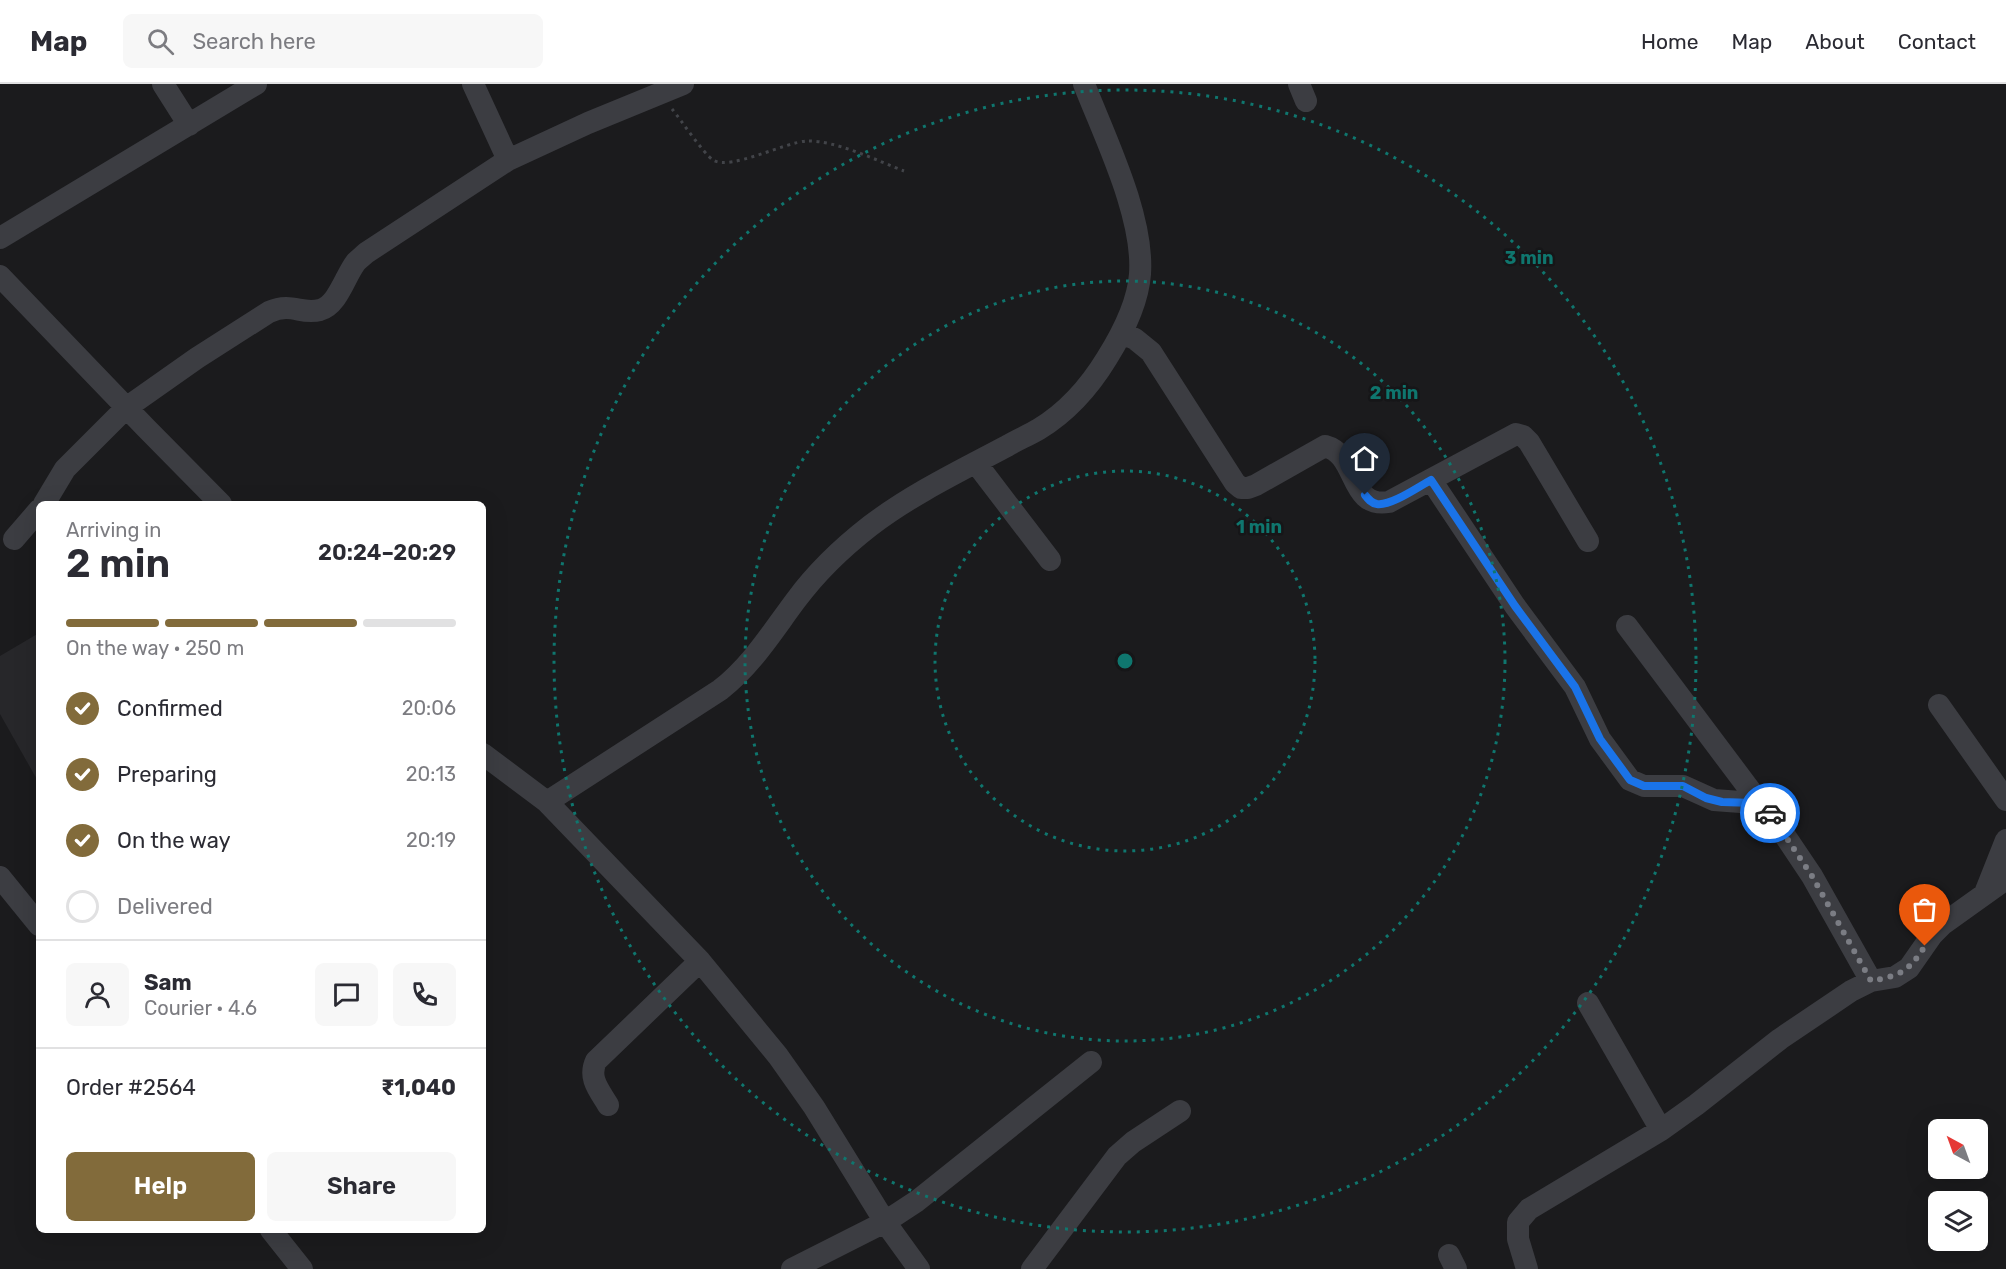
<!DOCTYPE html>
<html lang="en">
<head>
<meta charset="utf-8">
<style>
	body { margin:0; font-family:Rubik,sans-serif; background:#f7f7f7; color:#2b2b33; height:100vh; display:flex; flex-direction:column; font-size:22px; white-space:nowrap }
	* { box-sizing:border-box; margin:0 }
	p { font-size:20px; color:#7c7c81 }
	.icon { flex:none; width:33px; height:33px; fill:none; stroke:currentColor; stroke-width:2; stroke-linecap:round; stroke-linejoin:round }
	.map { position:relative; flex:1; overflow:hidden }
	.sheet { position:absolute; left:36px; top:417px; width:450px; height:732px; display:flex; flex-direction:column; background:#fff; border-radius:9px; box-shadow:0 6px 24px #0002 }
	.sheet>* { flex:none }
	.needle { width:39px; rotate:319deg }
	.controls { position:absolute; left:1928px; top:1035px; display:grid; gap:12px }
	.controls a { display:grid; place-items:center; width:60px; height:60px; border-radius:9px; background:#fff; box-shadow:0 6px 24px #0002; font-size:30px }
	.pin { position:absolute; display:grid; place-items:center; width:51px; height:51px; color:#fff; margin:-62px -26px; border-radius:50% 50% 50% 0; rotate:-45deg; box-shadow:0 0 6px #0007 }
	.pin .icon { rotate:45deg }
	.courier { position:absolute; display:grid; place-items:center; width:60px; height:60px; margin:-30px; border:4px solid #1a73e8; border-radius:50%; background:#fff; color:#222; box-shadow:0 2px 8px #0007 }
	.summary em { font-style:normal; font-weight:600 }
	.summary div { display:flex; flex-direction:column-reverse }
	.summary { display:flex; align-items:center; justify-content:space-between; height:102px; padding:0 30px }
	h1 { font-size:39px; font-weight:600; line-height:45px }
	.bar { display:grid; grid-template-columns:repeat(4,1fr); gap:9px 6px; align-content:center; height:72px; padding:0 30px }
	.bar i { height:8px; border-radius:4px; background:#e1e1e2 }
	.bar .on { background:#826b3b }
	.bar p { grid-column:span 4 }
	.line { display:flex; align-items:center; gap:15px; padding:0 30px; border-top:2px solid #e1e1e2 }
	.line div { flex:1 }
	.round { display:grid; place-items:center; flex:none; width:63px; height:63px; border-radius:9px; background:#f7f7f7 }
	ol { padding:0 30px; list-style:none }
	li { display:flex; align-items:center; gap:18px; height:66px }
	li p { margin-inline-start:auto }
	li .icon { padding:6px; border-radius:50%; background:#826b3b; color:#fff; stroke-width:4 }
	li:last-child { color:#7c7c81 }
	li i { width:33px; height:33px; border:3px solid #e1e1e2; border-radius:50% }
	.primary-button { display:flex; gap:12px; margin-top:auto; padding:12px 30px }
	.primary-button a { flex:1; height:69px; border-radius:9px; background:#826b3b; color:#fff; font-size:24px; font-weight:600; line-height:69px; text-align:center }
	.primary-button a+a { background:#f7f7f7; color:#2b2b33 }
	header { display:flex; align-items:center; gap:36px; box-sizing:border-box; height:84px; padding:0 30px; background:#fff; border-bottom:2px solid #e1e1e2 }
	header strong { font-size:28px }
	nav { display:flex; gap:33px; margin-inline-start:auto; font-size:21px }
	.search { width:420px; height:54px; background:#f7f7f7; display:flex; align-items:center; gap:15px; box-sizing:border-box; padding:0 21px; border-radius:9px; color:#7c7c81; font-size:22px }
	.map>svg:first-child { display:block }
	.built { fill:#27272a }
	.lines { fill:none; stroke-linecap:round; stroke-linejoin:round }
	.path { stroke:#424449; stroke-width:3; stroke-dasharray:3 4.5; stroke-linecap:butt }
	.minor { stroke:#3c3d42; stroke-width:22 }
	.done { stroke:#7b7d84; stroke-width:6; stroke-dasharray:0 10.8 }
	.route { stroke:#1a73e8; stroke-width:8 }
	.ring { fill:none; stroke:#0f766e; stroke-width:3; stroke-dasharray:3 6 }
	.centre { fill:#0f766e; stroke:#161618; stroke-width:3 }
	.ring-label { font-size:18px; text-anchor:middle; font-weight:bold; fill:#0f766e; stroke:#161618; stroke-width:5; stroke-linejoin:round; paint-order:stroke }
</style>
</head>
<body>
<header>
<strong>Map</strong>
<div class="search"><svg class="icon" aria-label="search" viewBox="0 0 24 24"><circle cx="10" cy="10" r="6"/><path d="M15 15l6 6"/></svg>Search here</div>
<nav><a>Home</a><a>Map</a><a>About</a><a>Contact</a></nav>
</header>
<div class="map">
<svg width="2006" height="1185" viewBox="0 0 2006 1185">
	<rect width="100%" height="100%" fill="#1b1b1d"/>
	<path class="built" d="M 39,549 L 39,699 L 0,630 L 0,572 Z"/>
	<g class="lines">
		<path class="path" d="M 672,25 C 681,36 703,69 713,76 C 730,87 785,58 807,57 C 835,56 878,77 904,87"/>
		<path class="minor" d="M 163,0 L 189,41
			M 473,0 L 508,76
			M 1299,0 L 1306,17
			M 0,154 L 256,0
			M 0,192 L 146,344 L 221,420
			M 1122,249 L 1135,255 L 1151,268 L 1235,399 L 1241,404 L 1248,404 L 1256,401 L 1325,362 C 1359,371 1348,425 1389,418 L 1516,350 L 1523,352 L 1529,358 L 1588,457
			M 976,379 L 1050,476
			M 1431,396 L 1515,522 L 1575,603 L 1600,655 L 1630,696 L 1644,702 L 1683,702 L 1714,716 L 1754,719 L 1767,725 L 1812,792 L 1871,897
			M 44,420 L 65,385 L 126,324 L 197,274 L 269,228 C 293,218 300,231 320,226 C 338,221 345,192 356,178 C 359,175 363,172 366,169 L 508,76 L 588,39 L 683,0
			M 14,455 L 39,426
			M 1627,542 L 1762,722
			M 1939,621 L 2006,716
			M 483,670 L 547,718 L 700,877 L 778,972 L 814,1023 L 885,1138 L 919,1185
			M 547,718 L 720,606 C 752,581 772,548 796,516 C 816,489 843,463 870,442 C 912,410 960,387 1007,362 C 1017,356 1029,351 1039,345 C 1067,328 1090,302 1107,274 C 1122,250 1138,219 1140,190 C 1144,132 1105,54 1084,0
			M 0,793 L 39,841
			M 1985,809 L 2006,756
			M 1588,919 L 1661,1046
			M 608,1021 C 599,1006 588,994 596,977 L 700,877
			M 271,1146 L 302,1185
			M 1449,1171 L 1456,1185
			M 792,1185 L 885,1138 L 917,1117 L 1091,978
			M 1032,1185 L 1117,1072 L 1133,1058 L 1180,1027
			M 1527,1185 L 1518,1155 L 1518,1138 L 1529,1125 L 1661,1046 L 1696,1021 L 1780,955 L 1851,907 L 1871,897 L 1895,893 L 1909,884 L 1932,851 L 1943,840 L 2006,795"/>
	</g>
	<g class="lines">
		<path class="done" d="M 1770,729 L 1812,792 L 1871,897 C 1901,891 1908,888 1925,862"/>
		<path class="route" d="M 1365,411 C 1368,415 1371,419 1377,420 C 1391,422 1418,403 1431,396 L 1515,522 L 1575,603 L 1600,655 L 1630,696 L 1644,702 L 1683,702 L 1706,714 L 1722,718 L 1754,719 L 1767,725 L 1770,729"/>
	</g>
	<g class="ring">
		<circle cx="1125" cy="577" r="190"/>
		<circle cx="1125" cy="577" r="380"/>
		<circle cx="1125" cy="577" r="571"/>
	</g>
	<circle cx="1125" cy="577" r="9" class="centre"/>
	<g class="ring-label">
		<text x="1529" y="180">3 min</text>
		<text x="1394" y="315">2 min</text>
		<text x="1259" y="449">1 min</text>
	</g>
</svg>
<div class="controls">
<a><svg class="needle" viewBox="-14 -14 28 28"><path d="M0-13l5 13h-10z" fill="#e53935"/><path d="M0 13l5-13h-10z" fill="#7c7c81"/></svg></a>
<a><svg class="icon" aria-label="layers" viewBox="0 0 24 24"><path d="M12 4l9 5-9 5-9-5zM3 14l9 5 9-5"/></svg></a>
</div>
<div class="pin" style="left:1925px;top:862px;background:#ea580c"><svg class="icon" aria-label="bag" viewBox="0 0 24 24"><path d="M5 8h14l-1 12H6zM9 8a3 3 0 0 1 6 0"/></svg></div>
<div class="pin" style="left:1365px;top:411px;background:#1f2937"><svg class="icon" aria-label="home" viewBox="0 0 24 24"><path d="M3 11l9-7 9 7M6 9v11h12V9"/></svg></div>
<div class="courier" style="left:1770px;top:729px"><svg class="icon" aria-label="car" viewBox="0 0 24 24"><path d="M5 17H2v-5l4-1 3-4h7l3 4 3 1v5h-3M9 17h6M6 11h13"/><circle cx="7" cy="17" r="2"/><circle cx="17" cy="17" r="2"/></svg></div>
<section class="sheet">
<div class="summary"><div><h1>2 min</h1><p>Arriving in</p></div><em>20:24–20:29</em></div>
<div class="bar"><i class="on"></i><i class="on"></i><i class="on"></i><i></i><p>On the way · 250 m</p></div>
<ol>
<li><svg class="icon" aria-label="check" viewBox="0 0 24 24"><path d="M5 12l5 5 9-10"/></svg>Confirmed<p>20:06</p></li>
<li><svg class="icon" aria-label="check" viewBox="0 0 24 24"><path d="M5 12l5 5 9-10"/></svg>Preparing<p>20:13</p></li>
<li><svg class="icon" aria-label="check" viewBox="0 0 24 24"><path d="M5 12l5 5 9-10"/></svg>On the way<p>20:19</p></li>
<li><i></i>Delivered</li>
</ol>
<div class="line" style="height:108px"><a class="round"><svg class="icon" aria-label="person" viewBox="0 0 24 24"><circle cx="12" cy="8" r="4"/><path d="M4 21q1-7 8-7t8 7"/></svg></a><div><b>Sam</b><p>Courier · 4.6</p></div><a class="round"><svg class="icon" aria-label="chat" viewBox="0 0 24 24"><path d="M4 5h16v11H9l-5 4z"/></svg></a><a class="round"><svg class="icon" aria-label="phone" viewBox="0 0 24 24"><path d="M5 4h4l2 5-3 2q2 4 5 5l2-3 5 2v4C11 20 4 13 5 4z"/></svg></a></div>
<div class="line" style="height:78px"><div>Order #2564</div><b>₹1,040</b></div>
<div class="primary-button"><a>Help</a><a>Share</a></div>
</section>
</div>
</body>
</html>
